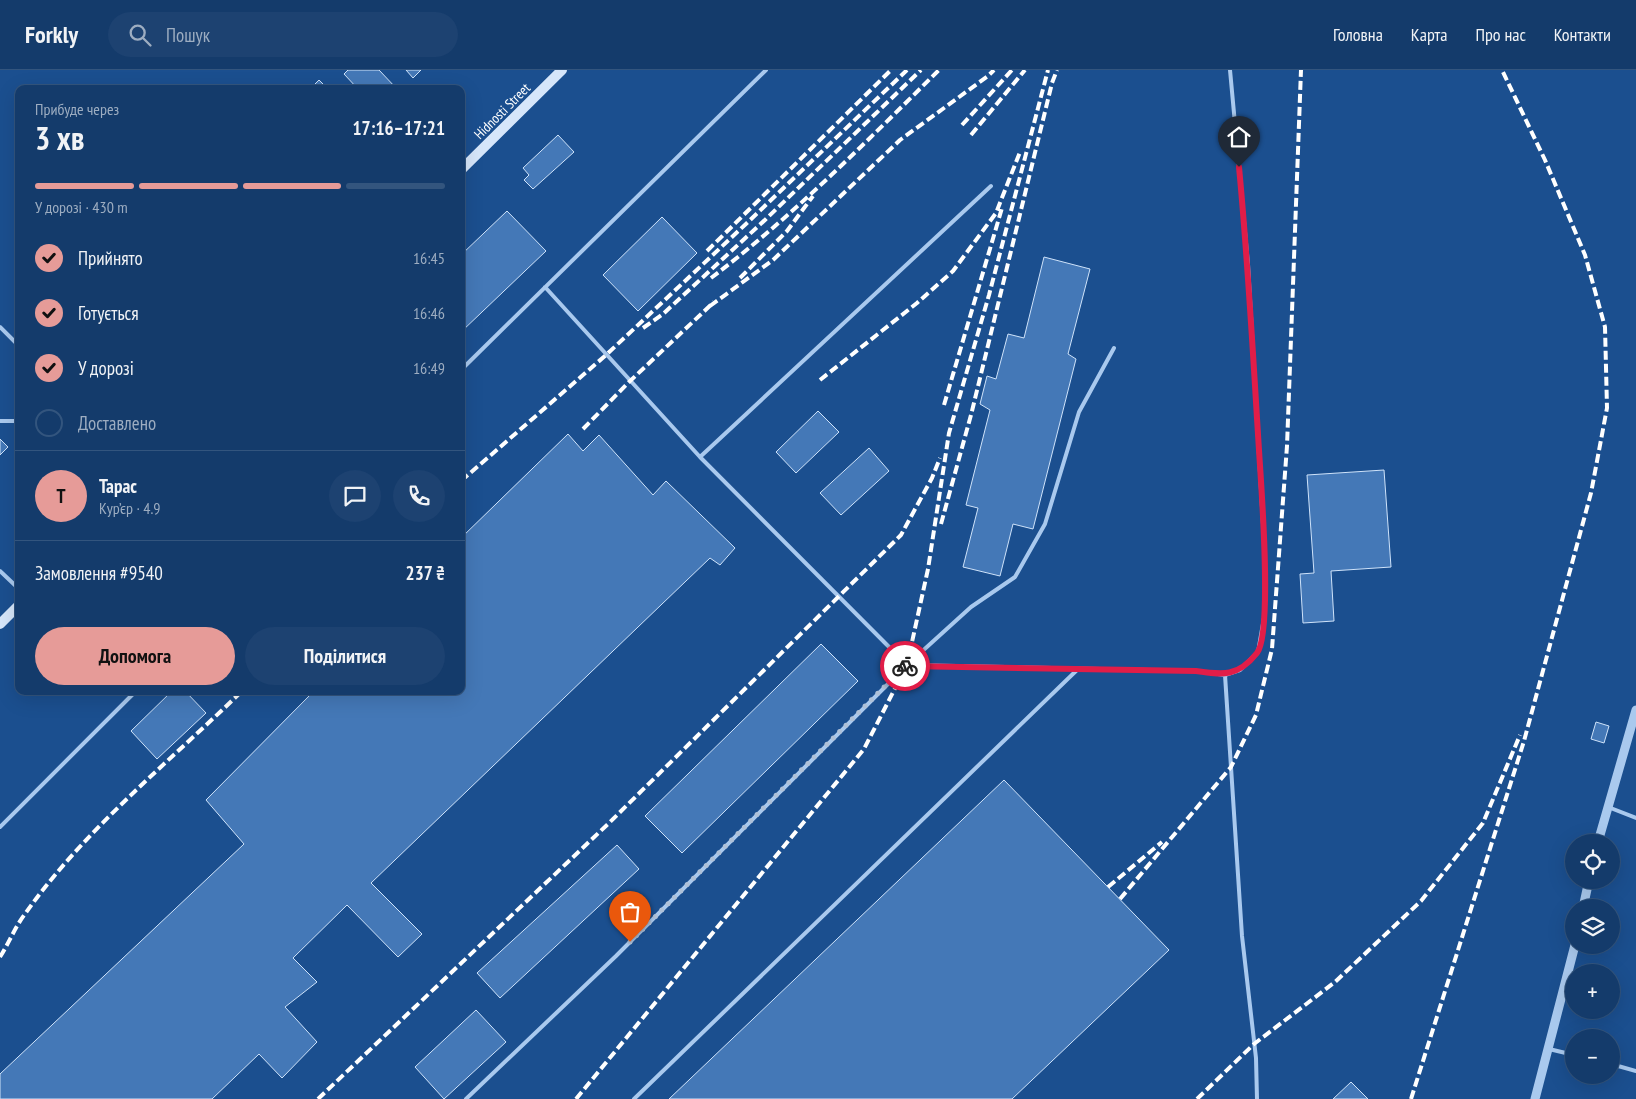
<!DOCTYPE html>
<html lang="uk">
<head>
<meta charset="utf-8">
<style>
	body { margin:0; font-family:"PT Sans Narrow",sans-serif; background:#1d4271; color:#f1f3f6; height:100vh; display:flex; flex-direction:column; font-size:19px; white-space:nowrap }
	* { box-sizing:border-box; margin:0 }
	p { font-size:16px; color:#9dadc1 }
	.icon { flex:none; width:28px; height:28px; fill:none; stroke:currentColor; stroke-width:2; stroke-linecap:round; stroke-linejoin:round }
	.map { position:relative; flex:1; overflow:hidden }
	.side { position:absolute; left:15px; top:15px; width:450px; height:610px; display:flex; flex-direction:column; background:#143b6b; border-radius:10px; box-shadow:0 5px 20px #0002,0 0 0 1px #33557e }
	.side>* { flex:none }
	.tools { position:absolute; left:1565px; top:764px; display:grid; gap:10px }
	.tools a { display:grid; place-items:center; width:55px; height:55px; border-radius:50%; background:#143b6b; box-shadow:0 5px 20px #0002,0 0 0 1px #33557e; font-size:25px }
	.pin { position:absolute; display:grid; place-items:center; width:42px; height:42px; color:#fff; margin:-51px -21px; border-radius:50% 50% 50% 0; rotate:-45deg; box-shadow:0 0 5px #0007 }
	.pin .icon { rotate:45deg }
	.courier { position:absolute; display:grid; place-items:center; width:50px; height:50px; margin:-25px; border:4px solid #e11d48; border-radius:50%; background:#fff; color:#222; box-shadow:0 1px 6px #0007 }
	.overview em { font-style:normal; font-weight:800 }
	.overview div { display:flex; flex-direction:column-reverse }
	.overview { display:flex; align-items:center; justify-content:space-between; height:85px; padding:0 20px }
	h1 { font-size:32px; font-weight:800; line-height:38px }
	.bar { display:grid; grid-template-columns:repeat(4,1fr); gap:8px 5px; align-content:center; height:60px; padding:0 20px }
	.bar i { height:6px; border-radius:4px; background:#33557e }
	.bar .selected { background:#e69b98 }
	.bar p { grid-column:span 4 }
	.line { display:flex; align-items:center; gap:12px; padding:0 20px; border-top:1px solid #33557e }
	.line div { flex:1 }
	.round { display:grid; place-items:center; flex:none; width:52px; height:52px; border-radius:26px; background:#1d4271 }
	ol { padding:0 20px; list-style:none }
	li { display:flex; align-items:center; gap:15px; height:55px }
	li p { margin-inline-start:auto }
	li .icon { padding:5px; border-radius:50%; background:#e69b98; color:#111; stroke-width:4 }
	li:last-child { color:#9dadc1 }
	li i { width:28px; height:28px; border:2px solid #33557e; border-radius:50% }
	.cta { display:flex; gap:10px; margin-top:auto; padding:10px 20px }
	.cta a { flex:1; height:58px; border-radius:30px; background:#e69b98; color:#111; font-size:20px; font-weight:800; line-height:58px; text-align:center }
	.cta a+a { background:#1d4271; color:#f1f3f6 }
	header { display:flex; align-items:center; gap:30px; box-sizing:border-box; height:70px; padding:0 25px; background:#143b6b; border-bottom:1px solid #33557e }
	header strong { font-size:24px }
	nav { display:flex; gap:28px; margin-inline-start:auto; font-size:18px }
	.search { width:350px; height:45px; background:#1d4271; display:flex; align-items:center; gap:12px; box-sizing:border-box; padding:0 18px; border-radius:28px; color:#9dadc1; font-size:19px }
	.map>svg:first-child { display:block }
	.building { fill:#4478b7; stroke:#cfe3fa }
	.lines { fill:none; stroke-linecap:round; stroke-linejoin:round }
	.service { stroke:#a9c9ee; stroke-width:4 }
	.tertiary { stroke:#a9c9ee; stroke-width:9 }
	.secondary { stroke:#d6e6fa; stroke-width:10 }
	.rail { stroke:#fff; stroke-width:4; stroke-dasharray:9 4; stroke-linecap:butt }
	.done { stroke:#afc1d8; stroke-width:5; stroke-dasharray:0 9 }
	.route { stroke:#e11d48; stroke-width:6 }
	.labels { text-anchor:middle; stroke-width:4.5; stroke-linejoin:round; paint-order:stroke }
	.street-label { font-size:14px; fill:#fff; stroke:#1b4f8f }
</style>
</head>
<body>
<header>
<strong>Forkly</strong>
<div class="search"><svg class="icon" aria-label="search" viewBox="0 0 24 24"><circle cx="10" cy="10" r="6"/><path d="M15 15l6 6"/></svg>Пошук</div>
<nav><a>Головна</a><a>Карта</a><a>Про нас</a><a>Контакти</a></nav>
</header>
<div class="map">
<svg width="1636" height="1029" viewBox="0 0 1636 1029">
	<rect width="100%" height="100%" fill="#1b4f8f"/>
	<path class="building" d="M 348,0 L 379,0 L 397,19 L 358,19 L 344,4 Z
		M 406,0 L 421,0 L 413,8 Z
		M 319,10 L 328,19 L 310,19 Z
		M 558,65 L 574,82 L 533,119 L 524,110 L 529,105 L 523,98 Z
		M 507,141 L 546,181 L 461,262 L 461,185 Z
		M 662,147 L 697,183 L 638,241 L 603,205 Z
		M 1044,187 L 1090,199 L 1068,284 L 1076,289 L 1033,459 L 1013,454 L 1000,506 L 963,497 L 978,438 L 966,435 L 990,340 L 980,334 L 987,306 L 996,309 L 1008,264 L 1024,268 Z
		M 818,341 L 839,362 L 796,403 L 776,382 Z
		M 568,364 L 583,381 L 599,365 L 653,425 L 666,411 L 735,478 L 720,495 L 710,488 L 371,813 L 422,864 L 398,887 L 347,835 L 293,888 L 317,912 L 285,937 L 317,972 L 282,1008 L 259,984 L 212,1029 L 0,1029 L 0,1004 L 244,774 L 206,730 L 311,624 L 308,621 L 461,621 L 461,468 Z
		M 0,369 L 8,377 L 0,385 Z
		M 869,378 L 889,401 L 841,445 L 820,423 Z
		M 1384,400 L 1391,497 L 1331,501 L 1334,551 L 1303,553 L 1300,504 L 1314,503 L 1307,405 Z
		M 821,574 L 858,611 L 682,783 L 645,746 Z
		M 172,621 L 185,621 L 206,643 L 157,689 L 131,661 Z
		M 1596,652 L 1609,656 L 1604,673 L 1591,669 Z
		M 1004,710 L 1169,880 L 1012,1029 L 669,1029 Z
		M 617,775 L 639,799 L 500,928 L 477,903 Z
		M 476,940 L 506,972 L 444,1029 L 415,997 Z
		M 1351,1012 L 1368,1029 L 1333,1029 Z"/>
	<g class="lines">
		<path class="service" d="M 545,217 L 700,387 L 907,595 L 1196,601 L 1225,605 L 1240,600 L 1258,582 L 1265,542 L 1264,472 L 1248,194 L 1230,0
			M 0,257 L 19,276
			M 461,300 L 766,0
			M 0,351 L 19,351
			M 700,387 L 991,116
			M 0,501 L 19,519
			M 1225,605 L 1242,866 L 1256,988 L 1257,1029
			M 1608,737 L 1636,748
			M 0,757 L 136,621
			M 1549,979 L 1574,985
			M 1611,994 L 1636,1001
			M 466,1029 L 616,886 L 907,595 L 971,537 L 1015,507 L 1045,454 L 1079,342 L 1114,278
			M 634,1029 L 1078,599"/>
		<path class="tertiary" d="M 1598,772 L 1636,640
			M 1583,838 L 1589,810
			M 1535,1029 L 1575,875"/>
		<path class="secondary" d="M 461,100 L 562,0
			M 0,554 L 19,535"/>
		<path class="rail" d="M 962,55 L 1012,0
			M 971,65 L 1025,0
			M 707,181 L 891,0
			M 711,208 C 792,147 867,71 939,0
			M 740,208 L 787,161 L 813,126
			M 710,236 L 773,190 L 900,70 L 988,6 L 994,0
			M 643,258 L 663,244 L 766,149 L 921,0
			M 820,310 L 917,233 L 953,201 L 996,143 L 1020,82
			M 944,335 L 1002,138
			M 583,359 L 629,312 L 714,232
			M 461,411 L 606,285 L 748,152 L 907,0
			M 941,454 L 971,345 L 1052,13 L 1057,0
			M 1108,817 L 1162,772
			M 1120,829 L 1231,697 L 1256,645 L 1272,579 L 1287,376 L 1301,0
			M 0,887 C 9,873 15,857 25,844 C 84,760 168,693 242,621
			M 318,1029 L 609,753 L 901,465 L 932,408 L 940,388
			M 576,1029 L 864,679 L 907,595 L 928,499 L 949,363 L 989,225 L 1048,0
			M 1197,1029 L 1254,974 L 1335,912 L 1421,831 L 1483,753 L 1520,665
			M 1411,1029 L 1524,671 L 1591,423 L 1607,338 L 1605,257 L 1585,185 L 1545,90 L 1502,0"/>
	</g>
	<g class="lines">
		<path class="done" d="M 630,872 L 905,596"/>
		<path class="route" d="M 905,596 L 1196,601 C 1223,605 1238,607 1257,583 C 1273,562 1261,414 1259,380 C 1253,286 1248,191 1239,97"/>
	</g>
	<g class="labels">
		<g class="street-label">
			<text transform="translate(502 41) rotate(-45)" y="5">Hidnosti Street</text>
		</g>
	</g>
</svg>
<div class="tools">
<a><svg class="icon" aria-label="locate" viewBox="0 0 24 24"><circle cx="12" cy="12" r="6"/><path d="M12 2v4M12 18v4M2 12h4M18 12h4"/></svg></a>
<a><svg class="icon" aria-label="layers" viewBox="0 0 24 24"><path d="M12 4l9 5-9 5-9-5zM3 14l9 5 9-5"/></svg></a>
<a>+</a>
<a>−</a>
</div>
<div class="pin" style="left:630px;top:872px;background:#ea580c"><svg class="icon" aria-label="bag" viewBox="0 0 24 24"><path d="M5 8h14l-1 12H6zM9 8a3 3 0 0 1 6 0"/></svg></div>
<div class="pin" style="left:1239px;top:97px;background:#1f2937"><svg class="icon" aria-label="home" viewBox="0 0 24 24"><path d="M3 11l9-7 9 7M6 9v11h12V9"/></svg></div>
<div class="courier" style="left:905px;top:596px"><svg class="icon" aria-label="bike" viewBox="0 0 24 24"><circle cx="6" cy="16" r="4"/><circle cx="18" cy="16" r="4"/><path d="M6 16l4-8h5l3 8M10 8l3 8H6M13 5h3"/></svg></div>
<section class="side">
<div class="overview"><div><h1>3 хв</h1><p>Прибуде через</p></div><em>17:16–17:21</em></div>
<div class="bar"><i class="selected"></i><i class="selected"></i><i class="selected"></i><i></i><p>У дорозі · 430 m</p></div>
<ol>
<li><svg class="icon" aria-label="check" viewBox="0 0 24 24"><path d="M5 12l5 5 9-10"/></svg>Прийнято<p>16:45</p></li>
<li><svg class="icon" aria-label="check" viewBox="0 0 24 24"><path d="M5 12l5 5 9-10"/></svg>Готується<p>16:46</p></li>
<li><svg class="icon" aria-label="check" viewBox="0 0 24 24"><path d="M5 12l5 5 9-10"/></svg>У дорозі<p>16:49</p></li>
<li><i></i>Доставлено</li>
</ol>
<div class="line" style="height:90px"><b class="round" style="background:#e69b98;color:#111">Т</b><div><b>Тарас</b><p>Кур’єр · 4.9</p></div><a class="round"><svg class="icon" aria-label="chat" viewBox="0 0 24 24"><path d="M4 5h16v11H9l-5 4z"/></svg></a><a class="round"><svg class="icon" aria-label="phone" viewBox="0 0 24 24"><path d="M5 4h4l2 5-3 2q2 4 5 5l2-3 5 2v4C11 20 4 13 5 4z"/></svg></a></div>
<div class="line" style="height:65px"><div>Замовлення #9540</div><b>237 ₴</b></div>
<div class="cta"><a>Допомога</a><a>Поділитися</a></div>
</section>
</div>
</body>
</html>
